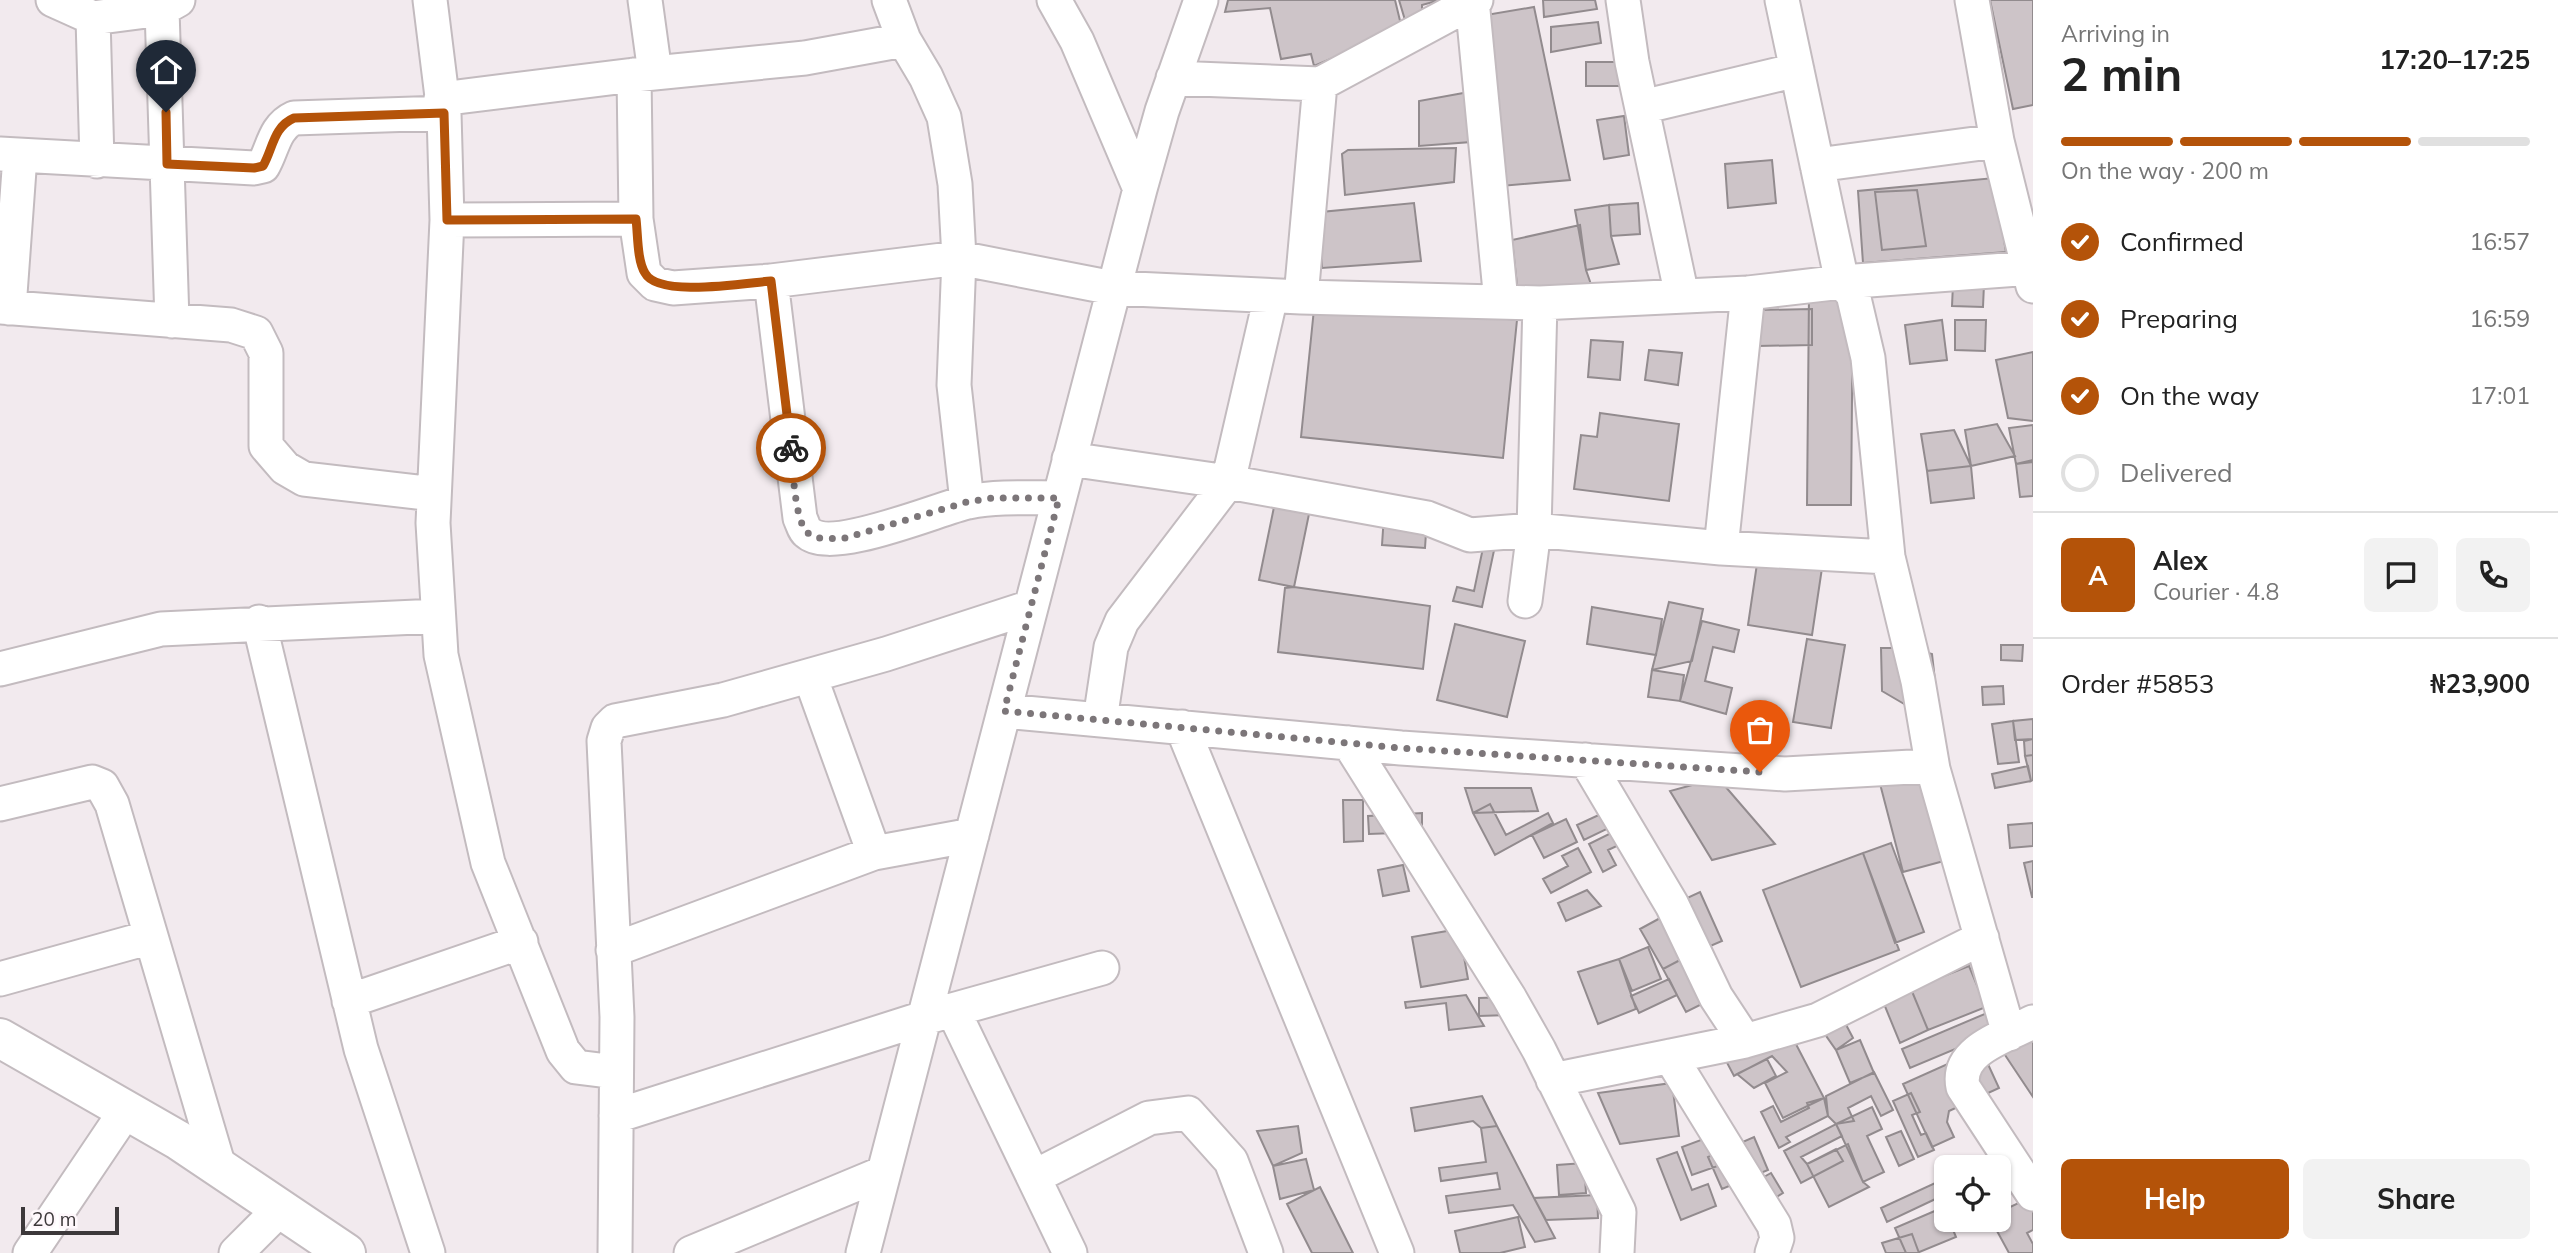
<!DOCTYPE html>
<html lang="en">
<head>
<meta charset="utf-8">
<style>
	body { margin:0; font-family:Mulish,sans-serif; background:#f2f2f2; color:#222; height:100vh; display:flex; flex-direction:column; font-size:26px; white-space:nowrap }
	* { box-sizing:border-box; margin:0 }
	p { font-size:23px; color:#767676 }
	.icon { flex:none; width:38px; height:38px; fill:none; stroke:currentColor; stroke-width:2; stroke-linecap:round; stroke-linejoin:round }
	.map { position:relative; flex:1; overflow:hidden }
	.sheet { display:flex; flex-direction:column; background:#fff; width:525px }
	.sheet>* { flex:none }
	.fabs { position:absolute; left:1934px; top:1155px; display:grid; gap:14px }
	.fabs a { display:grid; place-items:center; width:77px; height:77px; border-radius:10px; background:#fff; box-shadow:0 2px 5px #0004; font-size:35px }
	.scale { position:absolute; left:21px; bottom:18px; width:98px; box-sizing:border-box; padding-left:7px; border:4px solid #3c383a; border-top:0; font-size:19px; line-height:24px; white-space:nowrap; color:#3c383a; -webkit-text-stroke:5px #fef7fb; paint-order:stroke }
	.pin { position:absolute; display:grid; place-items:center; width:60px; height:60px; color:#fff; margin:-72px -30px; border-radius:50% 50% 50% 0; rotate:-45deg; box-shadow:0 0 7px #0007 }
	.pin .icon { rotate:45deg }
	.courier { position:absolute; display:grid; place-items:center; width:70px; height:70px; margin:-35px; border:5px solid #b45309; border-radius:50%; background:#fff; color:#222; box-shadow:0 2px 9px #0007 }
	.overview em { font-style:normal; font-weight:700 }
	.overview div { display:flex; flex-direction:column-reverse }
	.overview { display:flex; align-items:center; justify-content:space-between; height:119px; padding:0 28px }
	h1 { font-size:46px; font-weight:700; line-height:52px }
	.bar { display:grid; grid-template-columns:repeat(4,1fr); gap:10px 7px; align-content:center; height:84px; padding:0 28px }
	.bar i { height:9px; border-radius:5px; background:#e0e0e0 }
	.bar .active { background:#b45309 }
	.bar p { grid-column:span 4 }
	.line { display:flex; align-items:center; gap:18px; padding:0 28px; border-top:2px solid #e0e0e0 }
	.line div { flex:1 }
	.round { display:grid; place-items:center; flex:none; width:74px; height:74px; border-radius:10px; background:#f2f2f2 }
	ol { padding:0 28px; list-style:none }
	li { display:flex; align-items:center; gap:21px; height:77px }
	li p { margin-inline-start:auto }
	li .icon { padding:7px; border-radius:50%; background:#b45309; color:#fff; stroke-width:4 }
	li:last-child { color:#767676 }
	li i { width:38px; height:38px; border:4px solid #e0e0e0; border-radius:50% }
	.cta { display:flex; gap:14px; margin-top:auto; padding:14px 28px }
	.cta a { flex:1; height:80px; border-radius:10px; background:#b45309; color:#fff; font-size:28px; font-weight:700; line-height:80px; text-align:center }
	.cta a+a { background:#f2f2f2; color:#222 }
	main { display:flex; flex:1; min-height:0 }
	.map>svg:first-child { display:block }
	.building { fill:#cdc4c8; stroke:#928b8e; stroke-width:2 }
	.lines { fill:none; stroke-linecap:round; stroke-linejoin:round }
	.street-casing { stroke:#c3bbbf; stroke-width:37 }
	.secondary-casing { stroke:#c3bbbf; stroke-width:42 }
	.street { stroke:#fff; stroke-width:33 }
	.secondary { stroke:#fff; stroke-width:38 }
	.done { stroke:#7c7679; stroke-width:7; stroke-dasharray:0 12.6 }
	.route { stroke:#b45309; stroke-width:9 }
</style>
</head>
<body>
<main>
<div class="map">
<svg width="2033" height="1253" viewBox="0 0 2033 1253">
	<rect width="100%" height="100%" fill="#f2eaee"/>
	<path class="building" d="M 1228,0 L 1395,0 L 1402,29 L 1314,66 L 1311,54 L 1281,59 L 1270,8 L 1225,12 Z
		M 1399,0 L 1440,0 L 1422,5 L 1422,17 L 1405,20 Z
		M 1543,0 L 1595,0 L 1597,9 L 1544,17 Z
		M 1990,0 L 2033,0 L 2033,105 L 2013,109 Z
		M 1534,7 L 1570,180 L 1501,186 L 1480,16 Z
		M 1598,22 L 1601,43 L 1551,52 L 1551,27 Z
		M 1586,62 L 1632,62 L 1632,86 L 1586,86 Z
		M 1469,92 L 1471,142 L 1419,146 L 1419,101 Z
		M 1624,116 L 1629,155 L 1604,159 L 1597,120 Z
		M 1456,148 L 1454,182 L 1345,195 L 1342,154 L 1348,150 Z
		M 1772,160 L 1776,203 L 1728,208 L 1725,164 Z
		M 1994,178 L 2006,252 L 1863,263 L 1858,191 Z
		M 1917,190 L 1926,246 L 1882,250 L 1875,192 Z
		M 1414,203 L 1421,261 L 1322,268 L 1321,212 Z
		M 1638,203 L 1640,234 L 1611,236 L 1609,205 Z
		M 1609,205 L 1611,236 L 1619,264 L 1586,270 L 1575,210 Z
		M 1580,225 L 1586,270 L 1593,290 L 1518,294 L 1512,240 Z
		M 1953,284 L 1984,284 L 1983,307 L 1952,306 Z
		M 1809,294 L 1853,294 L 1851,505 L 1807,505 Z
		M 1315,299 L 1517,320 L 1503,458 L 1301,437 Z
		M 1812,309 L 1812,345 L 1758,346 L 1758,310 Z
		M 1942,320 L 1947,360 L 1910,364 L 1905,325 Z
		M 1955,320 L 1986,320 L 1985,351 L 1955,350 Z
		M 1591,340 L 1623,342 L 1620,380 L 1588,377 Z
		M 1649,350 L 1682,353 L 1678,385 L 1645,380 Z
		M 2033,352 L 2033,421 L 2008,418 L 1996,360 Z
		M 1600,413 L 1679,424 L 1669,501 L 1574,489 L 1581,435 L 1597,437 Z
		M 1997,424 L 2015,456 L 1971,466 L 1965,430 Z
		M 2033,425 L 2033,460 L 2016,464 L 2009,428 Z
		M 1954,430 L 1971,466 L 1927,471 L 1921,434 Z
		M 2033,462 L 2033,496 L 2020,497 L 2016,464 Z
		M 1971,466 L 1974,498 L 1931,503 L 1927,471 Z
		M 1274,507 L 1309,514 L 1294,587 L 1259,580 Z
		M 1384,515 L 1427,518 L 1425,548 L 1382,545 Z
		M 1496,541 L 1482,607 L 1453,601 L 1457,587 L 1474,591 L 1484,543 Z
		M 1758,557 L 1822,568 L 1812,635 L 1748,625 Z
		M 1294,587 L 1430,606 L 1423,669 L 1278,652 L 1285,588 Z
		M 1669,602 L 1703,609 L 1692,661 L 1652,670 Z
		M 1592,607 L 1662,619 L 1656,655 L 1587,644 Z
		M 1702,621 L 1739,630 L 1734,652 L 1713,647 L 1705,681 L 1732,688 L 1726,714 L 1680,701 Z
		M 1455,624 L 1525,641 L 1507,717 L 1437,700 Z
		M 1807,639 L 1845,645 L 1831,728 L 1793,722 Z
		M 2001,645 L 2023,645 L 2022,661 L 2001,660 Z
		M 1881,648 L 1910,648 L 1932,654 L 1940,725 L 1882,691 Z
		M 1652,670 L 1684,675 L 1680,701 L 1648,697 Z
		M 2003,686 L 2004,704 L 1983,705 L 1982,687 Z
		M 2033,719 L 2033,739 L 2015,740 L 2013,721 Z
		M 2013,721 L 2019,762 L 1998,764 L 1992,724 Z
		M 2033,739 L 2033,755 L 2025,756 L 2024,741 Z
		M 2033,755 L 2033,780 L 2031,781 L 2025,756 Z
		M 1930,766 L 1955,858 L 1903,872 L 1879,780 Z
		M 2028,766 L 2031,781 L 1995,788 L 1992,774 Z
		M 1718,778 L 1775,844 L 1712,860 L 1670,791 Z
		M 1465,788 L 1531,788 L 1538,811 L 1473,813 Z
		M 1343,800 L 1363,800 L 1363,841 L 1344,842 Z
		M 1490,804 L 1506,835 L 1548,813 L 1553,823 L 1495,855 L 1473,813 Z
		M 1422,813 L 1422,832 L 1369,834 L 1368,816 Z
		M 1603,813 L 1613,826 L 1584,840 L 1577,825 Z
		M 1566,819 L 1577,842 L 1544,858 L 1532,835 Z
		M 2033,823 L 2033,846 L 2010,848 L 2008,825 Z
		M 1613,832 L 1619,845 L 1608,850 L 1616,865 L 1603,872 L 1589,844 Z
		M 1891,843 L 1924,932 L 1895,943 L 1863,853 Z
		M 1578,848 L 1591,872 L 1551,893 L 1543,879 L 1568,866 L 1562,856 Z
		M 1863,853 L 1899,950 L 1801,987 L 1763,890 Z
		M 2033,861 L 2033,897 L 2032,897 L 2024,863 Z
		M 1403,865 L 1409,891 L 1383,896 L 1378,870 Z
		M 1587,890 L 1601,906 L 1566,921 L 1558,903 Z
		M 1700,892 L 1722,941 L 1694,953 L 1672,905 Z
		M 1675,910 L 1694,953 L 1663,969 L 1640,929 Z
		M 1459,929 L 1468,979 L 1421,987 L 1412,937 Z
		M 1648,947 L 1661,979 L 1632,991 L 1619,959 Z
		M 1693,953 L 1716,997 L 1686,1012 L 1663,969 Z
		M 1619,959 L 1636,1009 L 1598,1024 L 1578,972 Z
		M 1969,966 L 1986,1007 L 1928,1030 L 1911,989 Z
		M 1669,979 L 1677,995 L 1639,1013 L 1631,996 Z
		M 1911,989 L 1928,1030 L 1900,1043 L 1882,999 Z
		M 1466,995 L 1484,1026 L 1449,1030 L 1446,1003 L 1406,1008 L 1405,1002 Z
		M 1509,997 L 1509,1015 L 1479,1016 L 1479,998 Z
		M 1987,1013 L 1996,1032 L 1910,1068 L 1902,1049 Z
		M 1843,1019 L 1853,1038 L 1836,1050 L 1822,1030 Z
		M 1786,1025 L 1824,1098 L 1783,1118 L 1765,1083 L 1787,1072 L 1772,1056 L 1734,1076 L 1724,1057 Z
		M 2033,1035 L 2033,1097 L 2001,1049 Z
		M 1860,1040 L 1874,1073 L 1850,1083 L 1836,1050 Z
		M 1981,1049 L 1999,1088 L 1949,1111 L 1947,1122 L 1954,1137 L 1932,1147 L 1903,1084 Z
		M 1767,1059 L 1776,1076 L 1754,1088 L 1737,1074 Z
		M 1874,1072 L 1893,1110 L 1881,1116 L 1871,1096 L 1848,1108 L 1854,1121 L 1836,1124 L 1828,1116 L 1826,1096 Z
		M 1672,1083 L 1679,1136 L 1620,1144 L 1598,1093 Z
		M 1911,1093 L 1920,1112 L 1912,1115 L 1921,1135 L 1926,1133 L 1934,1150 L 1918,1157 L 1893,1101 Z
		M 1482,1096 L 1497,1126 L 1481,1128 L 1473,1121 L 1415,1131 L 1411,1108 Z
		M 1824,1098 L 1828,1116 L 1786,1137 L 1790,1142 L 1779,1148 L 1761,1112 L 1773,1106 L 1781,1122 L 1809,1108 L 1807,1103 Z
		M 1872,1107 L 1882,1129 L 1867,1136 L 1884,1172 L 1863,1182 L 1836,1124 Z
		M 1836,1124 L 1842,1136 L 1801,1157 L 1807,1164 L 1836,1149 L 1843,1161 L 1801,1183 L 1784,1151 Z
		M 1298,1126 L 1302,1153 L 1273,1166 L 1257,1131 Z
		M 1497,1126 L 1534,1198 L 1555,1238 L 1535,1242 L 1513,1205 L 1449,1213 L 1446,1196 L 1500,1189 L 1497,1173 L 1441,1181 L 1439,1168 L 1486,1162 L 1481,1128 Z
		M 1725,1131 L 1735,1160 L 1692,1175 L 1682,1147 Z
		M 1901,1131 L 1914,1159 L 1899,1166 L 1886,1137 Z
		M 1754,1137 L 1768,1170 L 1722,1189 L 1708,1157 Z
		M 1848,1144 L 1863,1182 L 1869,1187 L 1829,1207 L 1807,1164 Z
		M 1677,1152 L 1692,1190 L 1708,1184 L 1716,1206 L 1681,1220 L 1657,1159 Z
		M 1306,1159 L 1314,1190 L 1280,1199 L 1273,1166 Z
		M 1584,1163 L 1586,1193 L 1559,1195 L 1557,1165 Z
		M 1771,1173 L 1783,1193 L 1748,1214 L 1735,1193 Z
		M 1946,1178 L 1946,1194 L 1887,1222 L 1881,1208 Z
		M 1320,1187 L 1353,1253 L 1312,1253 L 1287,1204 Z
		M 1597,1195 L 1598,1218 L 1546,1220 L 1534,1198 Z
		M 2029,1198 L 2033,1206 L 2033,1230 L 2027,1233 L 2033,1244 L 2033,1253 L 2009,1253 L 1991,1220 L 1998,1220 L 1998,1199 L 2004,1210 Z
		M 1944,1207 L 1946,1220 L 1949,1220 L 1956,1237 L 1917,1253 L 1906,1253 L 1895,1228 Z
		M 1518,1217 L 1525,1247 L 1500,1253 L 1460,1253 L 1455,1231 Z
		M 1912,1234 L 1919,1253 L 1886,1253 L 1882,1243 Z"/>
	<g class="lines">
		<g class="street-casing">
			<path id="street" d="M 53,0 L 93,18 L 162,9 L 178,0
				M 430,0 L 444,113 L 447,220 L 433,523 L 441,655 L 488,863 L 563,1051 L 576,1067 L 616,1072
				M 645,0 L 655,73
				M 889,0 L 904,40 L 926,77 L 944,117 L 955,184 L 959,258 L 954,385 L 967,502
				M 1054,0 L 1077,41 L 1140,189
				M 1472,0 L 1501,302
				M 1623,0 L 1632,62 L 1682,296
				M 1782,0 L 1842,282 L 1853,294 L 1868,358 L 1888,557 L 1918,681 L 1933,769 L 2009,1034
				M 1972,0 L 1997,141 L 2033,286
				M 162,9 L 172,321
				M 93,18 L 97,161
				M 634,75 L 636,219
				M 1173,78 L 1320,84 L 1476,0
				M 441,99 L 634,75 L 805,58 L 904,40
				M 1642,107 L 1797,70
				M 0,154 L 254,168 L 263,166 C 273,149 274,127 294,118 L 444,113
				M 1817,165 L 1997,141
				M 447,220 L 636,219 L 644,273 L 655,284 L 673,288 L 771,281 L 959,258 L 1113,288 L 1301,297 L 1540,303 L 1748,293 L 1842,282 L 2033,268
				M 771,281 L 800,518 C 802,522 804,530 807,532 C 831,555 937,509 968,502 C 998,496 1029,498 1059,498
				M 1301,297 L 1320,84
				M 0,307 L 231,325 L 256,333 L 266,353 L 266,446 L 285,468 L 304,479 L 434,494
				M 9,308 L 20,156
				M 1069,459 L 1228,482 L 1427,518 L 1470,535 L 1534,530 L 1721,548 L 1888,557
				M 1721,548 L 1748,293
				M 1525,601 L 1534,530 L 1540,303
				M 259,622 L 361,1049 L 428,1253
				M 0,669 L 161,629 L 438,616
				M 810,676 L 874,853
				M 1004,711 L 1401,748 L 1785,774 L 1930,766 L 1933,769
				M 1100,720 L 1111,647 L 1122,621 L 1228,482 L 1271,296
				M 1182,727 L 1397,1253
				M 1349,743 L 1509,997 L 1539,1050 L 1619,1212 L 1617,1253
				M 1586,760 L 1672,905 L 1716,997 L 1745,1041
				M 0,804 L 92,782 L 102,786 L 112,804 L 219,1167
				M 613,950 L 874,853 L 972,835
				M 0,979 L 151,937
				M 349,1001 L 521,942
				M 953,1010 L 1070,1253
				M 2033,1022 C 2006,1036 1955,1050 1963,1087 L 2033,1194
				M 1670,1056 L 1774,1225 L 1777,1238 L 1772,1253
				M 1553,1080 L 1745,1041 L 1818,1020 L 1982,938
				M 616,1116 L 924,1018 L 1102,968
				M 1034,1177 L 1149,1118 L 1188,1113 L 1231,1161 L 1266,1253
				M 30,1253 L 127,1109
				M 236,1253 L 280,1209
				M 615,1253 L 617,1017 L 604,741 L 608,728 L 615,721 L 723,700 L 886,654 L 1031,607
				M 691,1253 L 883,1173
				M 863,1253 L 1140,189 L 1162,111 L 1201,0"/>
		</g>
		<g class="secondary-casing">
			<path id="secondary" d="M 0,1038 L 178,1140 L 346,1253"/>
		</g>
		<use href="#street" class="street"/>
		<use href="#secondary" class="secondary"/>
	</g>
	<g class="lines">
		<path class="done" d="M 791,448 C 793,466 794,521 808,533 C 817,541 833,538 845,538 L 967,502 L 992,498 L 1059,498 L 1004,711 L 1401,748 L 1760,772"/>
		<path class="route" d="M 166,112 L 167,164 L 254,168 L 263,166 C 273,149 273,127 294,118 L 444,113 L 447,220 L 636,219 C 638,235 637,260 645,273 C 658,298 745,283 771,281 L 791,448"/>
	</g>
</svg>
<div class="fabs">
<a><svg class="icon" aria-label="locate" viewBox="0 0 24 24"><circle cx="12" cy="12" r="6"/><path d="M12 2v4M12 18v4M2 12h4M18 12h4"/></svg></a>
</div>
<div class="scale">20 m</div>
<div class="pin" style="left:1760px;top:772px;background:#ea580c"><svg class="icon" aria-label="bag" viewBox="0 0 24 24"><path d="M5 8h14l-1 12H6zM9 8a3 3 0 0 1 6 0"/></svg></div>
<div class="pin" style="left:166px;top:112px;background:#1f2937"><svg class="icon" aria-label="home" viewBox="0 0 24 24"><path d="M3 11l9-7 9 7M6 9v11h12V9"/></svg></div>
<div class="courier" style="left:791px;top:448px"><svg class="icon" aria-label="bike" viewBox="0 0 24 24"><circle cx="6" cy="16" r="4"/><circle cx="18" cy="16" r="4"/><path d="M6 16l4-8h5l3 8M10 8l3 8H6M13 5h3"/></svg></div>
</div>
<section class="sheet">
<div class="overview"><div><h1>2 min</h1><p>Arriving in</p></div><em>17:20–17:25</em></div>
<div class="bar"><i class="active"></i><i class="active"></i><i class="active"></i><i></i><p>On the way · 200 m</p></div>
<ol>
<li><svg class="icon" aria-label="check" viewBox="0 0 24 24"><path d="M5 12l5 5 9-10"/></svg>Confirmed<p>16:57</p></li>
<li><svg class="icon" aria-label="check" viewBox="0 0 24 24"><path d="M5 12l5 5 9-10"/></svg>Preparing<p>16:59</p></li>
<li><svg class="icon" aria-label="check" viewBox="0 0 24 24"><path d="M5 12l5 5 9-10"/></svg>On the way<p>17:01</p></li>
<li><i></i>Delivered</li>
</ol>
<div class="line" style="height:126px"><b class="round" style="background:#b45309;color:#fff">A</b><div><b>Alex</b><p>Courier · 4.8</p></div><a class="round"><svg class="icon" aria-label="chat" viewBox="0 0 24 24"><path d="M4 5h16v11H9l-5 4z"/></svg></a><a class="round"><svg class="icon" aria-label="phone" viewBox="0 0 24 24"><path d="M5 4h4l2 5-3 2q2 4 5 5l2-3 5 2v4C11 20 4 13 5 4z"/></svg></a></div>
<div class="line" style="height:91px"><div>Order #5853</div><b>₦23,900</b></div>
<div class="cta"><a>Help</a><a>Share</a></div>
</section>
</main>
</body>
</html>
